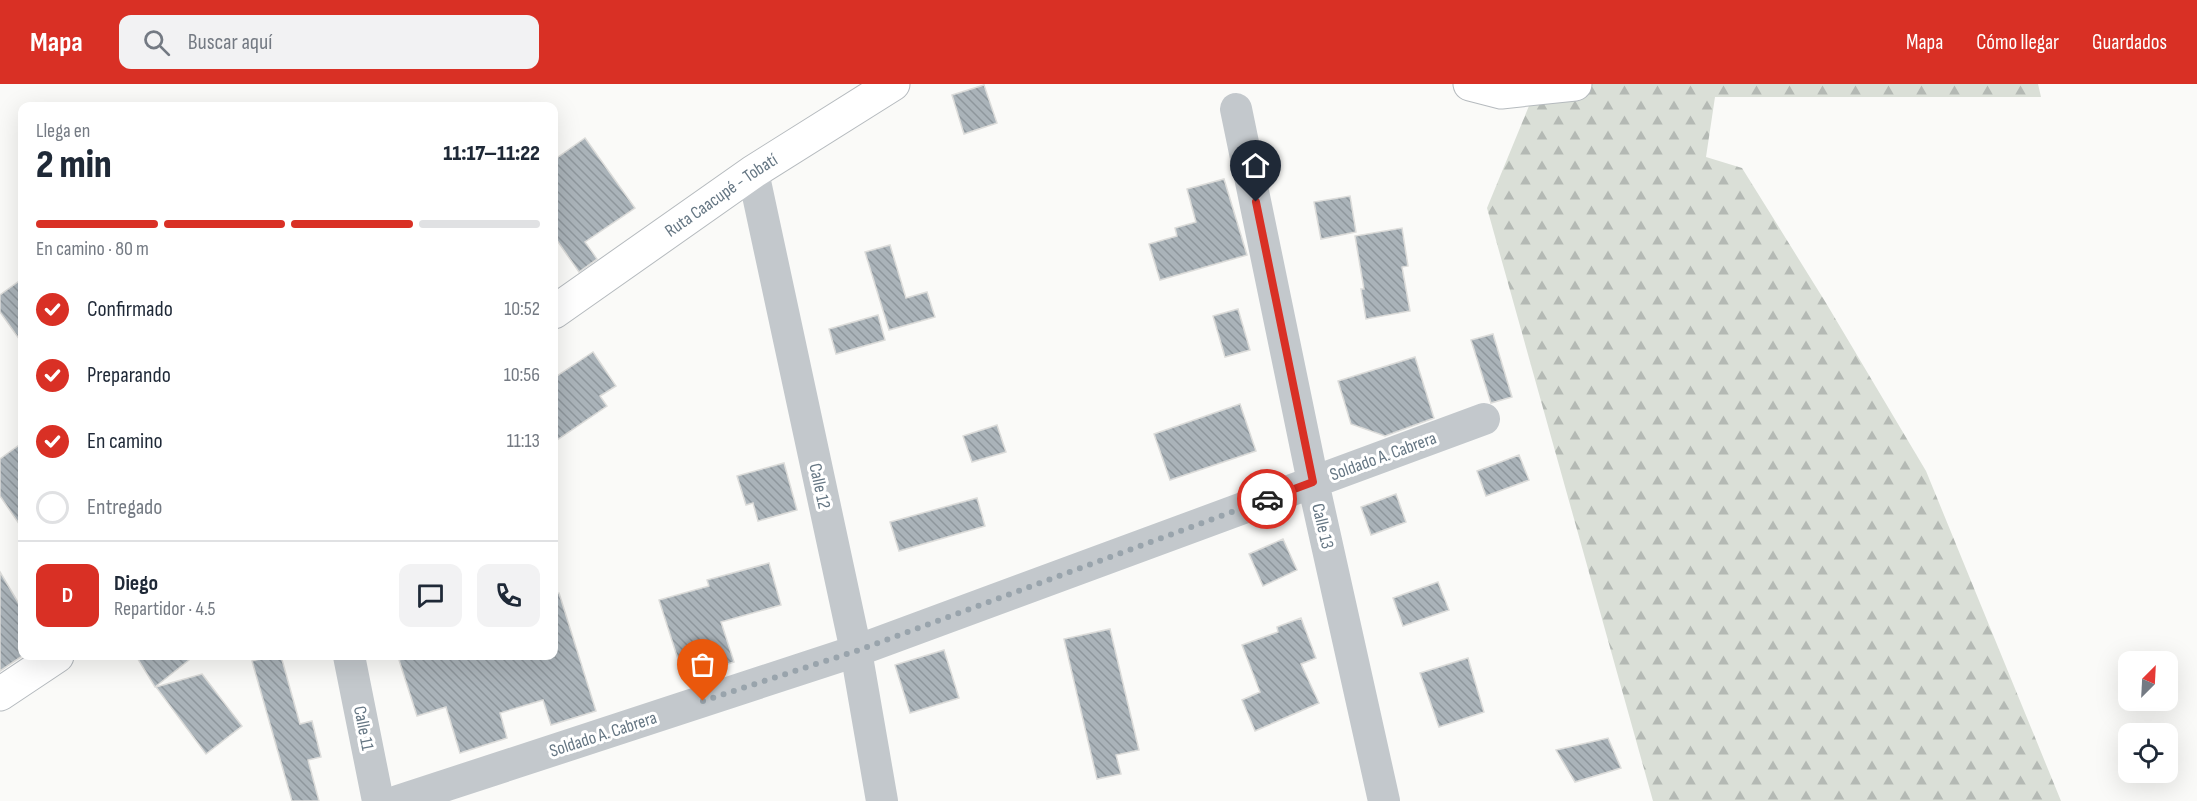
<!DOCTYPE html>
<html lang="es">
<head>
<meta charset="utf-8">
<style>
	body { margin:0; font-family:"Sofia Sans Condensed",sans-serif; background:#f2f2f3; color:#1f2937; height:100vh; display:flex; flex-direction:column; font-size:22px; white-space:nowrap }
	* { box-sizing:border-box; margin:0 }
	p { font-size:20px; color:#747a83 }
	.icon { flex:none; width:33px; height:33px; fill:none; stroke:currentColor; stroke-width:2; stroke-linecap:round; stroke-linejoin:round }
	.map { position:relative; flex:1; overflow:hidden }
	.panel { position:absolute; left:18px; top:18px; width:540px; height:558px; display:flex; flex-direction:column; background:#fff; border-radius:12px; box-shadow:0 6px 24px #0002 }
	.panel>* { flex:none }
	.needle { width:39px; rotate:24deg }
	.controls { position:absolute; left:2118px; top:567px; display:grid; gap:12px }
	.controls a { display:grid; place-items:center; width:60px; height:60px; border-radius:12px; background:#fff; box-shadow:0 6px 24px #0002; font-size:30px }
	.pin { position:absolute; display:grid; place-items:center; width:51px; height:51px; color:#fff; margin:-62px -26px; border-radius:50% 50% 50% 0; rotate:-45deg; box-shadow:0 0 6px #0007 }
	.pin .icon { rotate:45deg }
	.courier { position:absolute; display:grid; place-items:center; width:60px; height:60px; margin:-30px; border:4px solid #d93025; border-radius:50%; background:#fff; color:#222; box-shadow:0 2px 8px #0007 }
	.summary em { font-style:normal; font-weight:800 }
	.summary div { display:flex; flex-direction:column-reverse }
	.summary { display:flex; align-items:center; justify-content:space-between; height:102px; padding:0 18px }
	h1 { font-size:39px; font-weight:800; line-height:45px }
	.bar { display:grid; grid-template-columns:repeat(4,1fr); gap:9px 6px; align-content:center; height:72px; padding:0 18px }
	.bar i { height:8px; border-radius:4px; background:#e0e1e3 }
	.bar .on { background:#d93025 }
	.bar p { grid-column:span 4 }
	.line { display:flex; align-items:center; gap:15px; padding:0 18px; border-top:2px solid #e0e1e3 }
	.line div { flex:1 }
	.round { display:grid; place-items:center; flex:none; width:63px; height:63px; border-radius:12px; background:#f2f2f3 }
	ol { padding:0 18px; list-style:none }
	li { display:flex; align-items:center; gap:18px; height:66px }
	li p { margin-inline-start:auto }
	li .icon { padding:6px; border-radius:50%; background:#d93025; color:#fff; stroke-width:4 }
	li:last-child { color:#747a83 }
	li i { width:33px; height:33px; border:3px solid #e0e1e3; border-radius:50% }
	header { display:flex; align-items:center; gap:36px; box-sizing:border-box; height:84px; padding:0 30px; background:#d93025; color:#fff }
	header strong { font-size:28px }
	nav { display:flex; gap:33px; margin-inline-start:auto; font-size:21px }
	.search { width:420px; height:54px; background:#f2f2f3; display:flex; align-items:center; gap:15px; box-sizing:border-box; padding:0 21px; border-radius:12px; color:#747a83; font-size:22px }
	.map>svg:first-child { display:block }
	.forest { fill:url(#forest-firs) }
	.building { fill:url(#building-back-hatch); stroke:#dcdcda; stroke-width:1.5 }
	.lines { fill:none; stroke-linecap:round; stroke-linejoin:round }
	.primary-casing { stroke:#b5babe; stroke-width:35 }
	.street { stroke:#c3c8cc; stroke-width:32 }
	.primary { stroke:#fff; stroke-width:33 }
	.done { stroke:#99a4ac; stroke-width:6; stroke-dasharray:0 10.8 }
	.route { stroke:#d93025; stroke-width:8 }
	.labels { text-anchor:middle; stroke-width:6; stroke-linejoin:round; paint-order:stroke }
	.street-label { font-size:18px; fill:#657683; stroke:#fff }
</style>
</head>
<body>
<header>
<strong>Mapa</strong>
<div class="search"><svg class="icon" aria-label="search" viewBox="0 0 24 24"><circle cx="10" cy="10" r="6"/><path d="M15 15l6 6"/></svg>Buscar aquí</div>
<nav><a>Mapa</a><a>Cómo llegar</a><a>Guardados</a></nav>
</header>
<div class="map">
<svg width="2197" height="717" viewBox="0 0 2197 717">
	<defs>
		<pattern id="forest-firs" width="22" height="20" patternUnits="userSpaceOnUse" patternTransform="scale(1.5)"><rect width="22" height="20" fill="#dadfd7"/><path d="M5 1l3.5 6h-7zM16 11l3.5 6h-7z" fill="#b4b9b4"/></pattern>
		<pattern id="building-back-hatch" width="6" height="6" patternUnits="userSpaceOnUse" patternTransform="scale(1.5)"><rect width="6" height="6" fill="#aab3b9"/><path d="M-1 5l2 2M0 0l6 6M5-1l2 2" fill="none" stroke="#8e969c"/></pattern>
	</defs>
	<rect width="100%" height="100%" fill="#fafaf8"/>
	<path class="forest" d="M 1538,0 L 2038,0 L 2041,13 L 1715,13 L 1706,73 L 1742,84 L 1826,219 L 1926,387 L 2061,717 L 1653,717 L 1487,124 Z"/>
	<path class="building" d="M 984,1 L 997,39 L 964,50 L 952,11 Z
		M 585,54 L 635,124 L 585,158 L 597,175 L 579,188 L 554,152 L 554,76 Z
		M 1224,95 L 1247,171 L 1160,196 L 1149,160 L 1177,152 L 1175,144 L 1196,138 L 1187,105 Z
		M 1350,112 L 1356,148 L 1321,155 L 1314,118 Z
		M 1402,144 L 1408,182 L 1402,183 L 1410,227 L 1366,235 L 1361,205 L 1364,205 L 1355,152 Z
		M 890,161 L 906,214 L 927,208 L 935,233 L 889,246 L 865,168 Z
		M 22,195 L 22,259 L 0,228 L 0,211 Z
		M 1238,225 L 1250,266 L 1225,273 L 1213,232 Z
		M 878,231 L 885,256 L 836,270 L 829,245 Z
		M 1493,250 L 1512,313 L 1491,319 L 1471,256 Z
		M 593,268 L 616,302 L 600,312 L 607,322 L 554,358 L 554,294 Z
		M 1415,273 L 1434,334 L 1385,352 L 1351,340 L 1338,297 Z
		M 1240,320 L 1256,367 L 1170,396 L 1154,350 Z
		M 997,341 L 1006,368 L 972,378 L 963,352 Z
		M 22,359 L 22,444 L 0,412 L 0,375 Z
		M 1519,371 L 1529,396 L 1486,412 L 1477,387 Z
		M 784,379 L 797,426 L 758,437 L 753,419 L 746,421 L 737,392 Z
		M 1396,410 L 1406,438 L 1371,451 L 1361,423 Z
		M 977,414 L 985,442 L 899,467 L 890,438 Z
		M 1283,455 L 1297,486 L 1263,502 L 1249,470 Z
		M 769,479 L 781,521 L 721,538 L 734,578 L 684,594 L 659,516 L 709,502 L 707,496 Z
		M 0,488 L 22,525 L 22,572 L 0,587 Z
		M 1438,498 L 1449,526 L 1403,542 L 1393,514 Z
		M 559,509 L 596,627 L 551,641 L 543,616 L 500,629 L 507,654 L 460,669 L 446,623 L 417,632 L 399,576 L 413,572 L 554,572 L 554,510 Z
		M 1301,534 L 1316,574 L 1301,580 L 1319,619 L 1255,647 L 1242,616 L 1260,608 L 1242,561 L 1278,548 L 1277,543 Z
		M 1110,545 L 1139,666 L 1116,671 L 1121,690 L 1097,695 L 1064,555 Z
		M 944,566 L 959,614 L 910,629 L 895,581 Z
		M 136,572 L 194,572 L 155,603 Z
		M 271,572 L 281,572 L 300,640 L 312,637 L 321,673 L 308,676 L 319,717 L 292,717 L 252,577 Z
		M 1468,574 L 1484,628 L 1439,643 L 1420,589 Z
		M 202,590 L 242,642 L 206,670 L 156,603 Z
		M 1608,654 L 1621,684 L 1575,698 L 1556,666 Z"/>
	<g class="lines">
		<g class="primary-casing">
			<g id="primary">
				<path d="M 1470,0 L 1501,8 L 1575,0"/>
				<path id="s1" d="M 554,228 L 753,88 L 893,0"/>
				<path d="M 0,610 L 57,572"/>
			</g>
		</g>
		<path class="street" d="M 1236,25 L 1313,398 L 1384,717
			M 753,88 L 856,567 L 882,717
			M 349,572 L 378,717
			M 398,717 L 856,567 L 1484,335"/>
		<use href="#primary" class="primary"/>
	</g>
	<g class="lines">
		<path class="done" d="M 703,617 L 856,567 L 1267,415"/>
		<path class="route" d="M 1256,118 L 1313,398 L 1267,415"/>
	</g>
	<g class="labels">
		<g class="street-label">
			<text dy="6" stroke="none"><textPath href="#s1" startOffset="204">Ruta Caacupé - Tobatí</textPath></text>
			<text transform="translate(1383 372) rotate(-20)" y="6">Soldado A. Cabrera</text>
			<text transform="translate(820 402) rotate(78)" y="6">Calle 12</text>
			<text transform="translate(1323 442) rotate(77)" y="6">Calle 13</text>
			<text transform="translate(364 644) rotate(79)" y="6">Calle 11</text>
			<text transform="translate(603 650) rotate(-18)" y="6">Soldado A. Cabrera</text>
		</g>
	</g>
</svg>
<div class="controls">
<a><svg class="needle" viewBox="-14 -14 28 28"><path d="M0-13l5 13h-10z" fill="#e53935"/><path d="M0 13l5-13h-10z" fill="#747a83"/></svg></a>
<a><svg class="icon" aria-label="locate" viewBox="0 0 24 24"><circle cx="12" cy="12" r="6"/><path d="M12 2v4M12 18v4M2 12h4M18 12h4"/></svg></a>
</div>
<div class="pin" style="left:703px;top:617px;background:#ea580c"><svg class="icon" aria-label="bag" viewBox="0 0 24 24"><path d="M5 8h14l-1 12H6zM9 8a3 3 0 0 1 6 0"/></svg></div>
<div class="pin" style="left:1256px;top:118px;background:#1f2937"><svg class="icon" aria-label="home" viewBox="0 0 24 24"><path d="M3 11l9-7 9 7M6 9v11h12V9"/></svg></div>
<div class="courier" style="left:1267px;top:415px"><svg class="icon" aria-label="car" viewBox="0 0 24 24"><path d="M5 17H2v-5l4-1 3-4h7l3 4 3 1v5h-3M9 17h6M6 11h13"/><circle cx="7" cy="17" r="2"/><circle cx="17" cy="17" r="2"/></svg></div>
<section class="panel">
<div class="summary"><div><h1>2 min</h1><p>Llega en</p></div><em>11:17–11:22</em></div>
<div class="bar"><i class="on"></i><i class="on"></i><i class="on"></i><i></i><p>En camino · 80 m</p></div>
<ol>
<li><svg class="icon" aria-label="check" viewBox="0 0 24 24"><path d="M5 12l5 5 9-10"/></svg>Confirmado<p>10:52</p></li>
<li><svg class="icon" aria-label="check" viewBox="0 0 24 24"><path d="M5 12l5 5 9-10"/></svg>Preparando<p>10:56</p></li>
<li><svg class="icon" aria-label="check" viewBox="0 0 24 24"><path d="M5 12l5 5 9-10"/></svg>En camino<p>11:13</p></li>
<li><i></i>Entregado</li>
</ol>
<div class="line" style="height:108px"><b class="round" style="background:#d93025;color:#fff">D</b><div><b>Diego</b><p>Repartidor · 4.5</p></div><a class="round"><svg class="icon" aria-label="chat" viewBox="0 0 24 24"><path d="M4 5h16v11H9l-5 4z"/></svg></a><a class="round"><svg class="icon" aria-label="phone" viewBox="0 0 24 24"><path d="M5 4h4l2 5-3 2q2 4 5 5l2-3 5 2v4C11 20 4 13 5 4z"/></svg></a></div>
</section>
</div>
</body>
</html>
